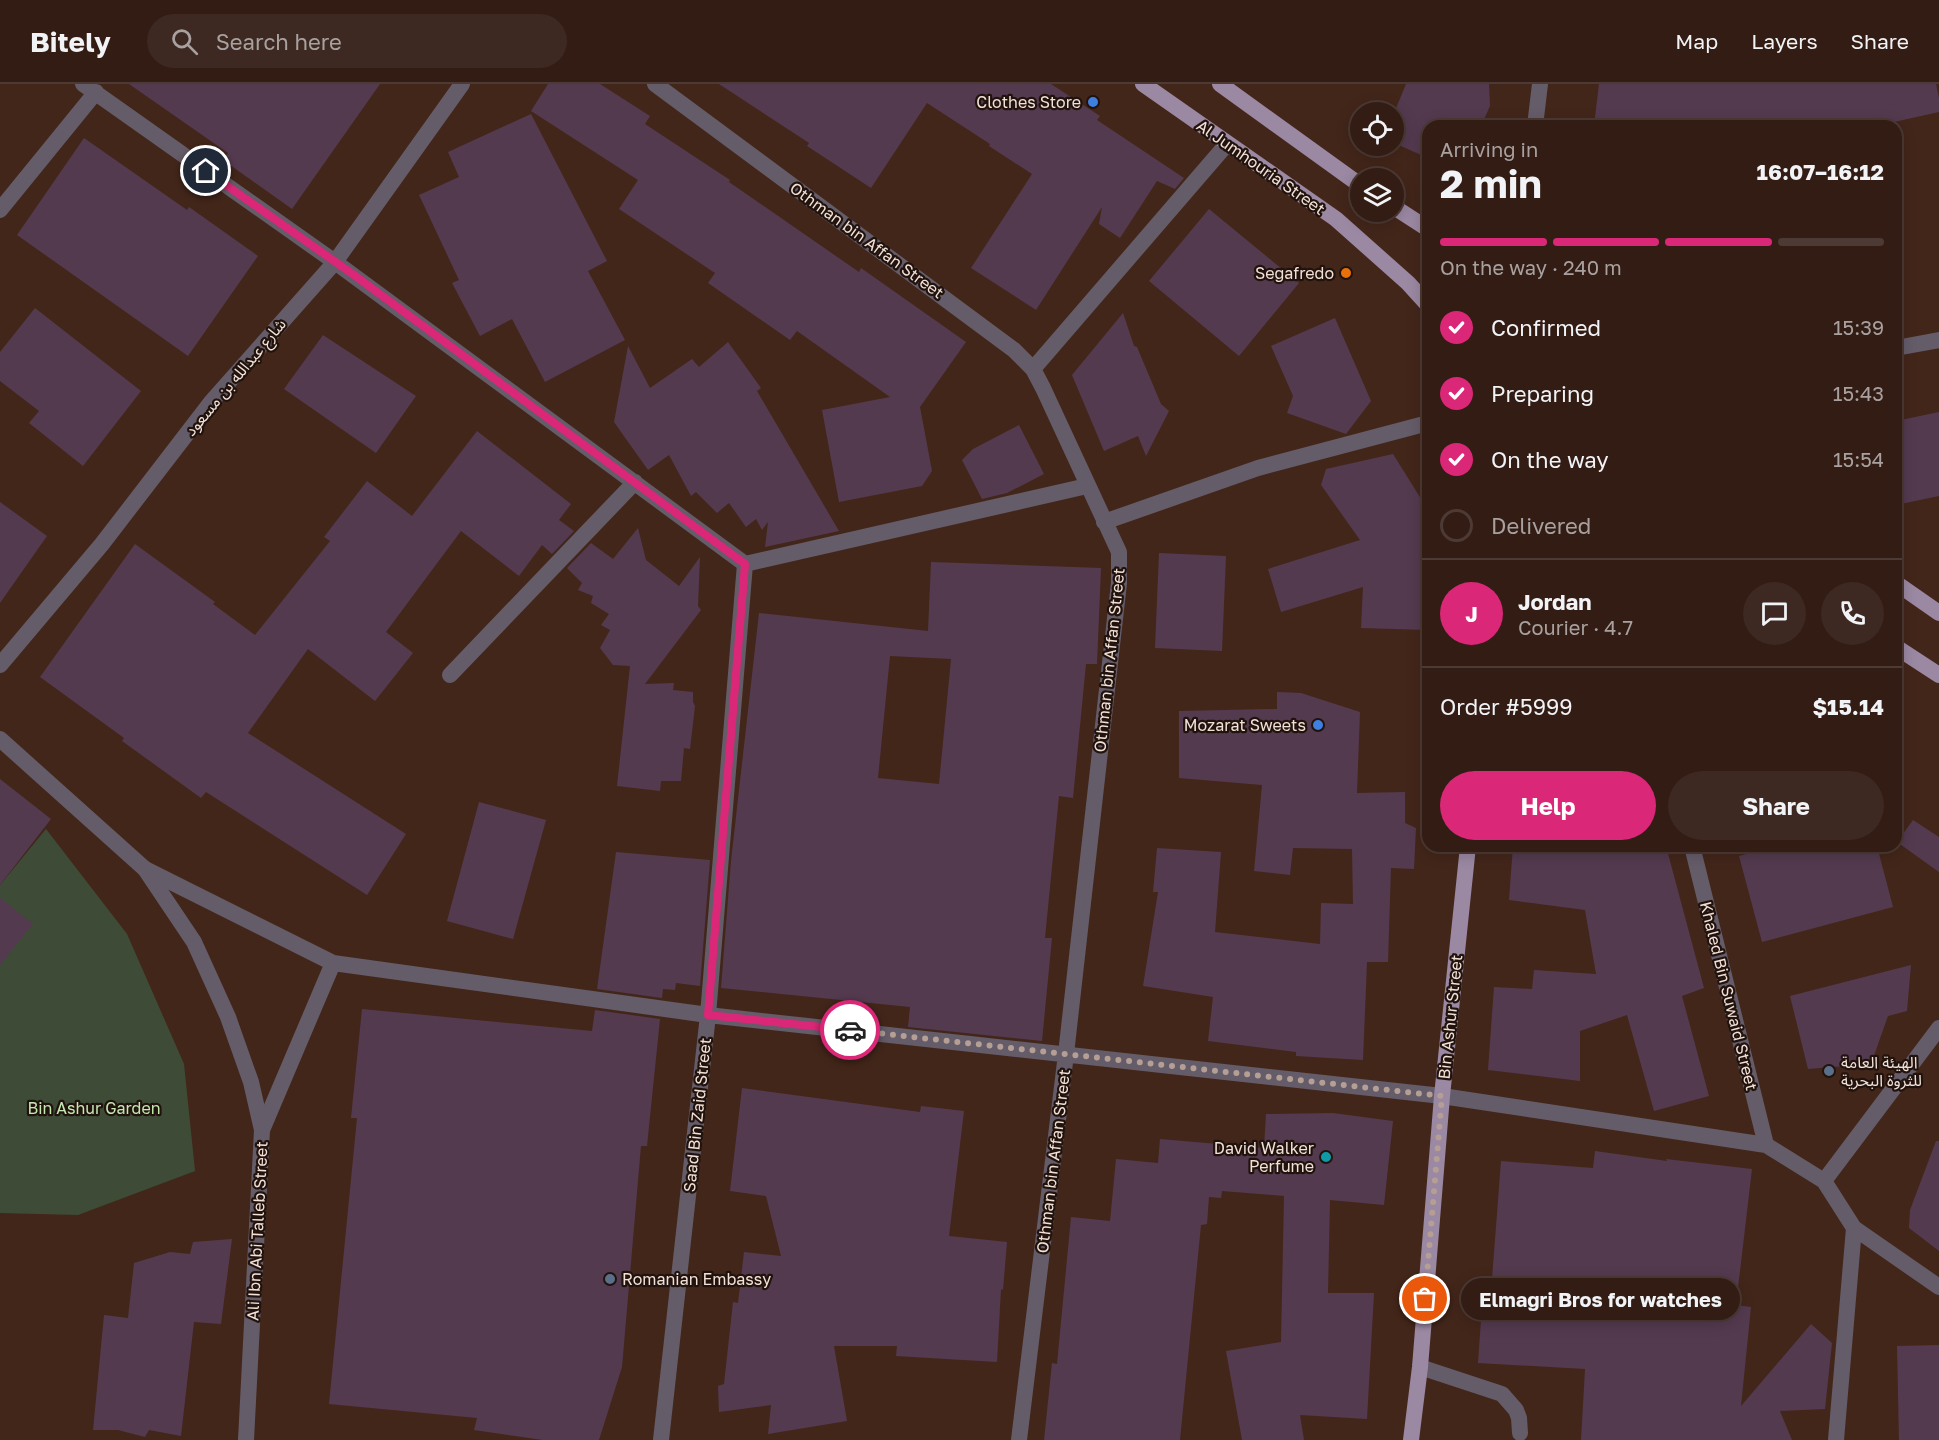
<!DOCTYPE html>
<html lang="en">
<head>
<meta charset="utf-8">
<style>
	body { margin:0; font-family:"Golos Text","Noto Sans Arabic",sans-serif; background:#3d2922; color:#f1f3f6; height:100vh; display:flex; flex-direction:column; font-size:22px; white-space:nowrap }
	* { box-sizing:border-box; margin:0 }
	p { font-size:20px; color:#a8a1a0 }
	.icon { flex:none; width:33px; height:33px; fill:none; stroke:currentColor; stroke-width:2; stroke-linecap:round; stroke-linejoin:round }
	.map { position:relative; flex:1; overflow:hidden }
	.side { position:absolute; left:1422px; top:36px; width:480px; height:732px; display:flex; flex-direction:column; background:#321c14; border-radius:18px; box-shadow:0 3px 15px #0003,0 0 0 2px #4d3a34 }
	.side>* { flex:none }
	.fabs { position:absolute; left:1350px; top:18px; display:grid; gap:12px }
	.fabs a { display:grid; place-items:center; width:54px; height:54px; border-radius:50%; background:#321c14; box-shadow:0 3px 15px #0003,0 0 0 2px #4d3a34; font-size:30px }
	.pin { position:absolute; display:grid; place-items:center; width:51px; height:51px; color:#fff; margin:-26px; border:3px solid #fff; border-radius:50%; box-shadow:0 2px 6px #0007 }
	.courier { position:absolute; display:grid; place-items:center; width:60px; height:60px; margin:-30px; border:4px solid #db2777; border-radius:50%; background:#fff; color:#222; box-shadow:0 2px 8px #0007 }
	.bubble { position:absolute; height:42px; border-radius:21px; background:#321c14; box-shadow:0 3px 15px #0003,0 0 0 2px #4d3a34; font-size:20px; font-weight:700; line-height:42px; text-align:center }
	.summary em { font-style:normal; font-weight:700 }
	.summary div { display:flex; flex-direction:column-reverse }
	.summary { display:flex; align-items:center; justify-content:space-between; height:102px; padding:0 18px }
	h1 { font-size:39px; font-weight:700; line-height:45px }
	.bar { display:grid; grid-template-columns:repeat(4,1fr); gap:9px 6px; align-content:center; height:72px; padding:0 18px }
	.bar i { height:8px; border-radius:4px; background:#4d3a34 }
	.bar .current { background:#db2777 }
	.bar p { grid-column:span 4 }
	.line { display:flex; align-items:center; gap:15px; padding:0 18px; border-top:2px solid #4d3a34 }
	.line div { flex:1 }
	.round { display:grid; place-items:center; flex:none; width:63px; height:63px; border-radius:32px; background:#3d2922 }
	ol { padding:0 18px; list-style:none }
	li { display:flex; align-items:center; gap:18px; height:66px }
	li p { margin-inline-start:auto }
	li .icon { padding:6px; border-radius:50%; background:#db2777; color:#fff; stroke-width:4 }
	li:last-child { color:#a8a1a0 }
	li i { width:33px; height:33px; border:3px solid #4d3a34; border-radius:50% }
	.button { display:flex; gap:12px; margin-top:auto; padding:12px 18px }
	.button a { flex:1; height:69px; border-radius:36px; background:#db2777; color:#fff; font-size:24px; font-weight:700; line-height:69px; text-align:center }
	.button a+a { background:#3d2922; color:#f1f3f6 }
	header { display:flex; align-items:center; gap:36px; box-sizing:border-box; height:84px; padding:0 30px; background:#321c14; border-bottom:2px solid #4d3a34 }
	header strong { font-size:28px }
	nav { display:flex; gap:33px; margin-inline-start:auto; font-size:21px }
	.search { width:420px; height:54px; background:#3d2922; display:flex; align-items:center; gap:15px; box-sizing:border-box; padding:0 21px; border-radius:33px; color:#a8a1a0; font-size:22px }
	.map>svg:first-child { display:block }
	.green { fill:#3e4c37 }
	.building { fill:#543a4f; fill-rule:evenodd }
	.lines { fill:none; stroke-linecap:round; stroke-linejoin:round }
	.service { stroke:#655c69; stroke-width:16 }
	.minor { stroke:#655c69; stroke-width:16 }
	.tertiary { stroke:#655c69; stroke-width:16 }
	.primary { stroke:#9b88a3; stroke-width:16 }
	.done { stroke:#b59f95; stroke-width:6; stroke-dasharray:0 10.8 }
	.route { stroke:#db2777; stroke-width:8 }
	.shop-dot { fill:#3f7fe0; stroke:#20130d; stroke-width:2 }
	.food-dot { fill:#e8710a; stroke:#20130d; stroke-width:2 }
	.service-dot { fill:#5c6f8a; stroke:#20130d; stroke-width:2 }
	.culture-dot { fill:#0f9aa8; stroke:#20130d; stroke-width:2 }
	.labels { text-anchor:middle; stroke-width:4.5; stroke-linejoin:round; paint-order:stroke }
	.poi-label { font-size:16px; fill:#f3e0d7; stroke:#20130d; text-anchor:end }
	.street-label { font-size:16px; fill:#f3e0d7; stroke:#20130d }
	.park-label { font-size:16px; fill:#c4e9b1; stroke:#20130d }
</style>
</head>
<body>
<header>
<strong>Bitely</strong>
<div class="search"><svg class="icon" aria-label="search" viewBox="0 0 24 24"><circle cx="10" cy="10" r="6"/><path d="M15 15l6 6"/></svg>Search here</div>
<nav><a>Map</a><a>Layers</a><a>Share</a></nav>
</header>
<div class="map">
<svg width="1939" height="1356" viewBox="0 0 1939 1356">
	<rect width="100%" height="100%" fill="#43261a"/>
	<path class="green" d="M 46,745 L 127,850 L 184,980 L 195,1087 L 78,1131 L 0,1129 L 0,801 Z"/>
	<path class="building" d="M 129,0 L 380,0 L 292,125 L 223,76 L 228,69 Z
		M 548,0 L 600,0 L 650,32 L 645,40 L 730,96 L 729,98 L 859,188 L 861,184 L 966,258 L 920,323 L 932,387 L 922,402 L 839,418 L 822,326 L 890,313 L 797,247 L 790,256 L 708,199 L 715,189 L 619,125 L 638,96 L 531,27 Z
		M 719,0 L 1051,0 L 1100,32 L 1097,36 L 1184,94 L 1175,105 L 1157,97 L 1120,154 L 1099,140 L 1102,123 L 1036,226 L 971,184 L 1032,90 L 989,62 L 990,60 L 927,19 L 871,104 L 807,62 L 809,59 Z
		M 1406,0 L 1489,0 L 1490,22 L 1481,42 L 1428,42 L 1428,74 L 1394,59 L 1394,29 Z
		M 1599,0 L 1936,0 L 1939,14 L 1939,28 L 1876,42 L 1594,42 Z
		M 531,30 L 607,177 L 588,187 L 625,256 L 545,298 L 512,235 L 480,252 L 452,199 L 459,196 L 419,111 L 459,93 L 448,68 Z
		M 84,54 L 187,126 L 189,123 L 258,172 L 188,272 L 17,151 Z
		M 1209,125 L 1299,199 L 1239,272 L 1149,197 Z
		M 35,224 L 141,307 L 83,382 L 29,339 L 39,327 L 0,297 L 0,268 Z
		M 1123,229 L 1134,262 L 1137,263 L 1161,320 L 1169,327 L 1146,372 L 1138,352 L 1104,367 L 1072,291 Z
		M 1335,234 L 1371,317 L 1346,350 L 1287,329 L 1293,312 L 1271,262 Z
		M 323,251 L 416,312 L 376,369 L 284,305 Z
		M 728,258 L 761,304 L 757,307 L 839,447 L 765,463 L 768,438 L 762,446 L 756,435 L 746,443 L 729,419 L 717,429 L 696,408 L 691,412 L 669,371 L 648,386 L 614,338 L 628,262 L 650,304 L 692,275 L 699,283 Z
		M 1939,328 L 1939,412 L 1896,421 L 1896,337 Z
		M 1019,341 L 1044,390 L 1007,409 L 982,415 L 962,376 L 973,365 Z
		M 477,347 L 571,420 L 559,436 L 574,447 L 552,470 L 542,461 L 519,492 L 461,447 L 386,548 L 413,569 L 375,617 L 308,565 L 248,649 L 406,750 L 367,811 L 206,708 L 201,714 L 122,657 L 124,654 L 40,593 L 135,460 L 215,518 L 213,520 L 255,551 L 330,457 L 324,453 L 367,397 L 412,432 Z
		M 1393,370 L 1428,426 L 1428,546 L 1361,544 L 1363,503 L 1281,528 L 1268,485 L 1360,456 L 1321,401 L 1326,385 Z
		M 0,418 L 47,452 L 0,519 Z
		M 638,444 L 646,476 L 679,502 L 700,473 L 698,522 L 701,526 L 645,600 L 674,599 L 673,606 L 693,608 L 693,618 L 695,622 L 690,665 L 684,664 L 681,697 L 661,697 L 660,707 L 617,702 L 630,582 L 613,581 L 600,564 L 610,546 L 601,541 L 609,530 L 591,519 L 593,512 L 578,506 L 582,499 L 567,484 L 591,459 L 613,475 Z
		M 1159,469 L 1226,472 L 1222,567 L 1155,564 Z
		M 931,478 L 1101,484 L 1097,580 L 1086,580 L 1073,714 L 1059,712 L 1045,854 L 1052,854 L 1042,957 L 908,943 L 910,923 L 721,904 L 731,777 L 759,529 L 928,547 ZM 890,572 L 951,575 L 939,700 L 878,694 Z
		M 1277,608 L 1301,609 L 1360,628 L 1357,709 L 1405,708 L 1405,739 L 1416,744 L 1414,785 L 1391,784 L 1388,878 L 1367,878 L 1363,976 L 1296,972 L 1296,968 L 1208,957 L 1213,913 L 1143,902 L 1158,808 L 1153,808 L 1157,764 L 1221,768 L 1215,848 L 1320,860 L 1321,819 L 1353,820 L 1352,765 L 1293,764 L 1290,791 L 1254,787 L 1262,701 L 1179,694 L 1179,627 L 1277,625 Z
		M 0,695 L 51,735 L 0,801 Z
		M 479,718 L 546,736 L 513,855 L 447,837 Z
		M 1913,736 L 1939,753 L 1939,788 L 1897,758 Z
		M 1513,762 L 1666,762 L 1704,904 L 1682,912 L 1709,1012 L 1654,1027 L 1627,931 L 1580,947 L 1580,997 L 1488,986 L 1494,903 L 1532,905 L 1534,886 L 1596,890 L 1585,826 L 1509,816 Z
		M 1775,762 L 1877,762 L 1893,823 L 1762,858 L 1739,772 Z
		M 616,768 L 710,776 L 700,902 L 676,899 L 675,906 L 663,905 L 662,914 L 597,905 Z
		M 0,814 L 33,840 L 0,881 Z
		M 1911,881 L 1907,927 L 1888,932 L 1871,980 L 1808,985 L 1790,912 Z
		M 362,925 L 592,947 L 595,926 L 660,935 L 647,1062 L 641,1062 L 622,1283 L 599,1356 L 543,1356 L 474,1346 L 477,1334 L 329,1320 L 357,1034 L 351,1034 Z
		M 742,1004 L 920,1028 L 921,1022 L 964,1027 L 949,1152 L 1007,1158 L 1003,1206 L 1001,1205 L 997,1278 L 896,1272 L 897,1262 L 834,1262 L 847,1337 L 768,1350 L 771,1321 L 719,1328 L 718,1302 L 724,1300 L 733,1218 L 738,1219 L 744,1168 L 781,1172 L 766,1112 L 730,1107 Z
		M 1333,1029 L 1393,1037 L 1384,1121 L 1330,1116 L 1328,1209 L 1374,1209 L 1367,1335 L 1300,1331 L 1304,1356 L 1242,1356 L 1226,1267 L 1281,1258 L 1284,1112 L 1222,1107 L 1221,1114 L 1209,1113 L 1207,1140 L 1201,1141 L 1180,1356 L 1044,1356 L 1052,1279 L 1057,1280 L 1071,1133 L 1110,1137 L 1116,1075 L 1158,1079 L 1160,1055 L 1264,1064 L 1266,1030 Z
		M 1936,1057 L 1939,1057 L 1939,1167 L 1909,1144 L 1910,1126 Z
		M 1595,1067 L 1667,1077 L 1666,1075 L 1752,1085 L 1736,1221 L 1751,1223 L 1741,1322 L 1811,1240 L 1832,1259 L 1825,1325 L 1780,1327 L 1792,1356 L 1581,1356 L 1585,1285 L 1478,1279 L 1483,1207 L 1491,1208 L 1501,1077 L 1593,1084 Z
		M 232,1155 L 221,1240 L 194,1238 L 181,1352 L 149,1346 L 145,1353 L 118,1346 L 93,1346 L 104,1231 L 128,1234 L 134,1179 L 170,1168 L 190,1170 L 193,1158 Z
		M 1939,1261 L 1939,1356 L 1899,1356 L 1897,1262 Z"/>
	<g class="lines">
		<path class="service" d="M 1420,1283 L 1502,1310 L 1516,1326 L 1519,1334 L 1520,1349"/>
		<path class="minor" d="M 83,0 L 335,178 L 745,480 L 708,931 L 661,1356
			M 655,0 L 1014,266 L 1033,285 L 1043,304 L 1119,468 L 1119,499 L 1066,970 L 1019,1356
			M 1535,42 L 1540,0
			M 0,126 L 96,8
			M 1033,285 L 1227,60
			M 1104,438 L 1258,384 L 1428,339
			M 745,480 L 1087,402
			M 0,581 L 102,460 L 212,317 L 335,178 L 462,0
			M 450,591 L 635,398
			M 1692,762 L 1766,1061
			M 145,785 L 333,879 L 708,931 L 1442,1012 L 1766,1061 L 1824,1097 L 1854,1144 L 1939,1203
			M 262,1046 L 333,879
			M 1824,1097 L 1939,944
			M 1836,1356 L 1854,1144"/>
		<path class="tertiary" d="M 1896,264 L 1939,256
			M 0,655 L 145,785 L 194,858 L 228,933 L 251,998 L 262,1046 L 246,1356"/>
		<path class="primary" d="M 1143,0 L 1336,135 L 1408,199 L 1428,221
			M 1220,0 L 1360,101
			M 1394,123 L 1428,145
			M 1896,499 L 1939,529
			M 1896,563 L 1939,591
			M 1411,1356 L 1420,1283 L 1442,1012 L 1468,762"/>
	</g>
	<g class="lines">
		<path class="done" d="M 850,946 L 1442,1012 L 1425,1215"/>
		<path class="route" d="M 206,87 L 354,191 L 745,480 L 708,931 L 850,946"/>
	</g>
	<g class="shop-dot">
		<circle cx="1093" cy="18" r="6"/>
		<circle cx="1318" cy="641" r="6"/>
	</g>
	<circle class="food-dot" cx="1346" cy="189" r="6"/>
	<g class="service-dot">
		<circle cx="1829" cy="987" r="6"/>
		<circle cx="610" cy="1195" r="6"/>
	</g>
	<circle class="culture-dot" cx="1326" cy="1073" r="6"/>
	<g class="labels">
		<g class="poi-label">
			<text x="1081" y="24">Clothes Store</text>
			<text x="1334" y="195">Segafredo</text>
			<text x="1306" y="647">Mozarat Sweets</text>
			<text x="1841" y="984" text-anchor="start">الهيئة العامة<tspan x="1841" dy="18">للثروة البحرية</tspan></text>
			<text x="1314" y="1070">David Walker<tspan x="1314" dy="18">Perfume</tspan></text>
			<text x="622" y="1201" text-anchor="start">Romanian Embassy</text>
		</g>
		<g class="street-label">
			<text transform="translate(1261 83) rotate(35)" y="6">Al Jumhouria Street</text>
			<text transform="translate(867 156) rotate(36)" y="6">Othman bin Affan Street</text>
			<text transform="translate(235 293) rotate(-50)" y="6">شارع عبدالله بن مسعود</text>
			<text transform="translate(1109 576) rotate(-84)" y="6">Othman bin Affan Street</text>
			<text transform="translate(1729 912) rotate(76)" y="6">Khaled Bin Suwaid Street</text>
			<text transform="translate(1450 933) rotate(-84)" y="6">Bin Ashur Street</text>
			<text transform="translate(697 1031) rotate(-84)" y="6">Saad Bin Zaid Street</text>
			<text transform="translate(1053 1077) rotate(-83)" y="6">Othman bin Affan Street</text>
			<text transform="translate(257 1147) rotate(-87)" y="6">Ali Ibn Abi Talleb Street</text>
		</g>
		<g class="park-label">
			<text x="94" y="1030">Bin Ashur Garden</text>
		</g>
	</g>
</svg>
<div class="fabs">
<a><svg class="icon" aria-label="locate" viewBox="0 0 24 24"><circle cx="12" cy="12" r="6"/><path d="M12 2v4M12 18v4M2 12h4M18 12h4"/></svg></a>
<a><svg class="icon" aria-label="layers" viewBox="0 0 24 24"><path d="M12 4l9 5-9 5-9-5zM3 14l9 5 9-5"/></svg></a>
</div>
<div class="pin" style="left:1425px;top:1215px;background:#ea580c"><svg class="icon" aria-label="bag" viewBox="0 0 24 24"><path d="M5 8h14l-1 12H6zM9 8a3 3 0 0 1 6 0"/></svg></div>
<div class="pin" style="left:206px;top:87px;background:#1f2937"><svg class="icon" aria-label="home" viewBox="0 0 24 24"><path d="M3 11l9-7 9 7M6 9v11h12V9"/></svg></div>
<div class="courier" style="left:850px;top:946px"><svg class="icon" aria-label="car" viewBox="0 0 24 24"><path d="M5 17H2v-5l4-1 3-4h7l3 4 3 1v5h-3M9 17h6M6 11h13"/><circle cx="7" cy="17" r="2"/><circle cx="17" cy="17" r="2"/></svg></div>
<div class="bubble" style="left:1461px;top:1194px;width:279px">Elmagri Bros for watches</div>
<section class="side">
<div class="summary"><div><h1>2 min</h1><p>Arriving in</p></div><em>16:07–16:12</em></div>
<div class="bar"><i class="current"></i><i class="current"></i><i class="current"></i><i></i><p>On the way · 240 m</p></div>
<ol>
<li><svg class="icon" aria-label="check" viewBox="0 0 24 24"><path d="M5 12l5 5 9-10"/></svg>Confirmed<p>15:39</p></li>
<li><svg class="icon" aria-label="check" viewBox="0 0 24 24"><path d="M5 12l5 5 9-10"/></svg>Preparing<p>15:43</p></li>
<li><svg class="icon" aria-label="check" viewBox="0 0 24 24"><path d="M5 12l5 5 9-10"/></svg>On the way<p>15:54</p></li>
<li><i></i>Delivered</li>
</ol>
<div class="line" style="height:108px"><b class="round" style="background:#db2777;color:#fff">J</b><div><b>Jordan</b><p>Courier · 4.7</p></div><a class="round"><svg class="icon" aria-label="chat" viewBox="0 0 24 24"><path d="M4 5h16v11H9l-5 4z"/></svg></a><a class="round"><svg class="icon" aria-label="phone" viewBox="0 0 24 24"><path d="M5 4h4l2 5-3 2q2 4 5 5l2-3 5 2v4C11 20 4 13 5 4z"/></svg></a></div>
<div class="line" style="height:78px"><div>Order #5999</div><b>$15.14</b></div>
<div class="button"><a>Help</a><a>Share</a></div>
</section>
</div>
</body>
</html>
